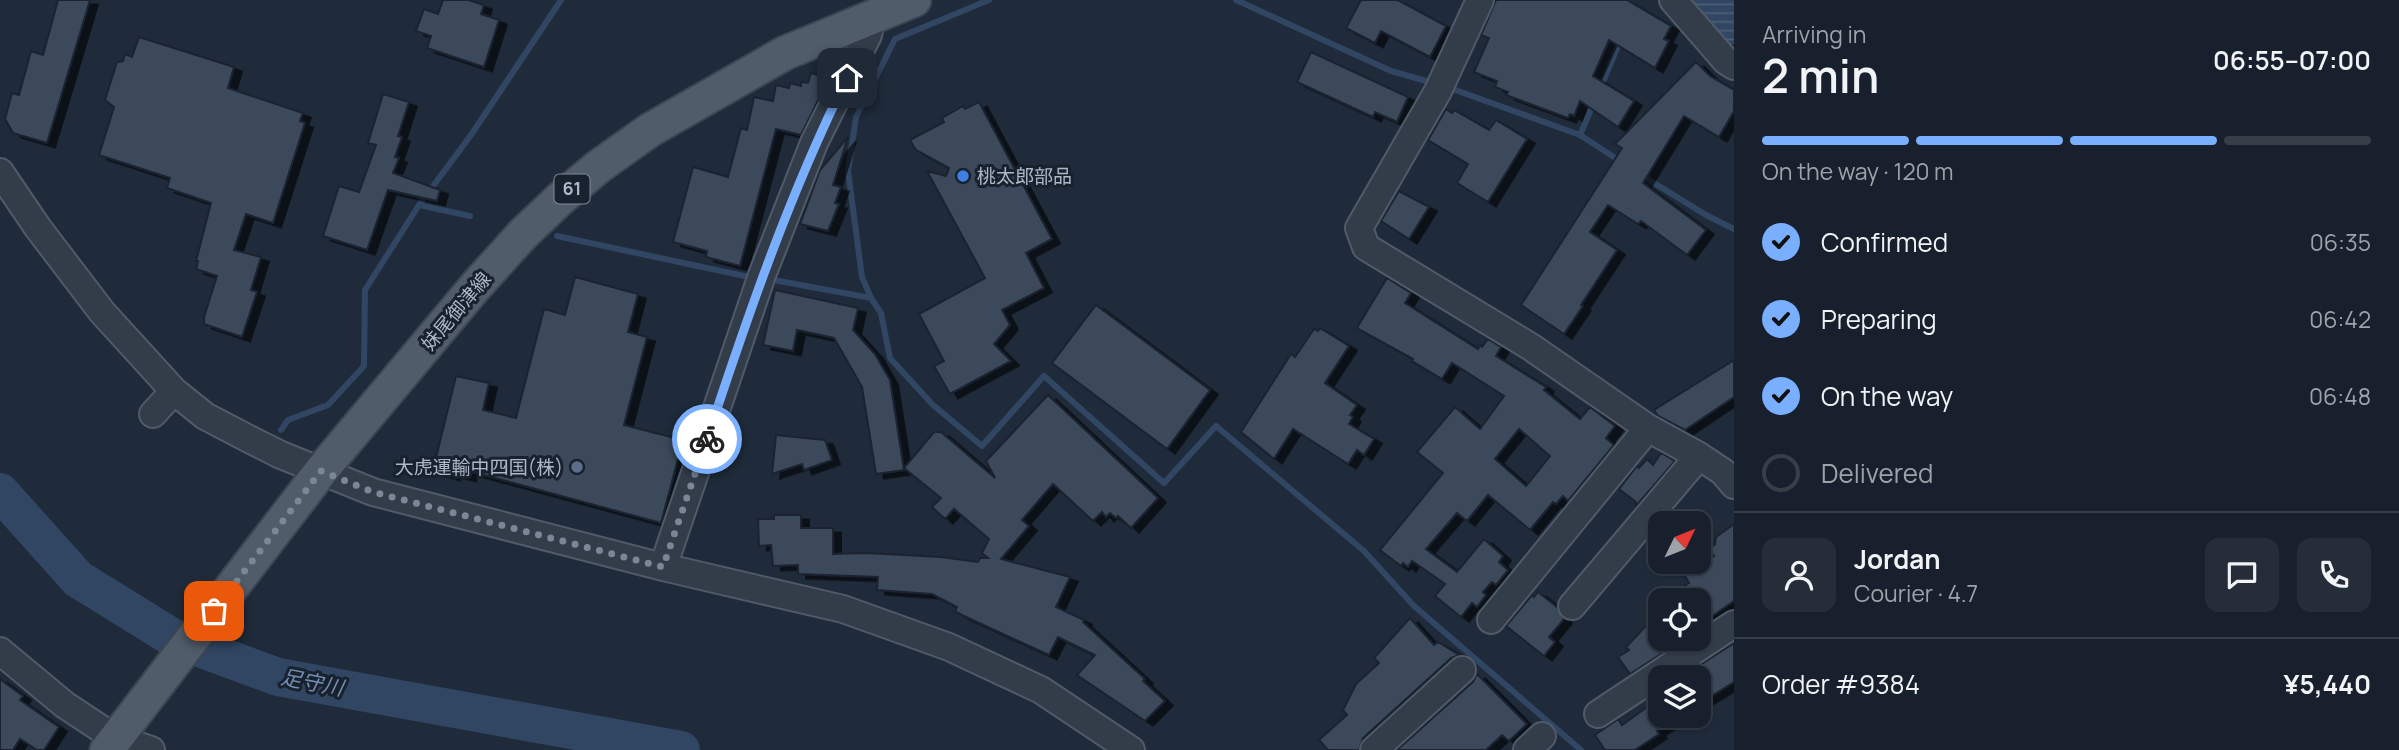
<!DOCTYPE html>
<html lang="en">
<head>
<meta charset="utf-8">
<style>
	body { margin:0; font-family:Manrope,"Noto Sans JP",sans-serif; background:#242d38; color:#f1f3f6; height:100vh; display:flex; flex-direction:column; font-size:26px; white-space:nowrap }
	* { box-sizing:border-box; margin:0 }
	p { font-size:23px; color:#9ea3a9 }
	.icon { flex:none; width:38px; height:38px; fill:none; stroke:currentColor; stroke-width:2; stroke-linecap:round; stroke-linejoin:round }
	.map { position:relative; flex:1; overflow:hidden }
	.drawer { display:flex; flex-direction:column; background:#17202c; width:665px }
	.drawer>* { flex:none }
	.needle { width:46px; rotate:47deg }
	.buttons { position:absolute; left:1648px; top:511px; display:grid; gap:14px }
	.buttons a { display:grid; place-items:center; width:63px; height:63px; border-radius:14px; background:#17202c; box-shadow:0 2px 5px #0004,0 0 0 2px #363e48; font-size:35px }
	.pin { position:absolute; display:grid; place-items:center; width:60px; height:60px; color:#fff; margin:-30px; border-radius:14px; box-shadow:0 4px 10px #0006 }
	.courier { position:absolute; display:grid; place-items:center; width:70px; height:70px; margin:-35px; border:5px solid #7aafff; border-radius:50%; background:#fff; color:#222; box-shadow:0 2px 9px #0007 }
	.summary em { font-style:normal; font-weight:600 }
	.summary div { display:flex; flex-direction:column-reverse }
	.summary { display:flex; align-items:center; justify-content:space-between; height:119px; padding:0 28px }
	h1 { font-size:46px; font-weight:600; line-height:52px }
	.bar { display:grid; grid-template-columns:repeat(4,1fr); gap:10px 7px; align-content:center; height:84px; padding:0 28px }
	.bar i { height:9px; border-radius:5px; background:#363e48 }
	.bar .on { background:#7aafff }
	.bar p { grid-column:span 4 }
	.line { display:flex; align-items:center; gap:18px; padding:0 28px; border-top:2px solid #363e48 }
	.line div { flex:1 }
	.round { display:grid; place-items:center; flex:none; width:74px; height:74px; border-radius:14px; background:#242d38 }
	ol { padding:0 28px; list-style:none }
	li { display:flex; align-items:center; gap:21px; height:77px }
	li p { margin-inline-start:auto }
	li .icon { padding:7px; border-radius:50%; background:#7aafff; color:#111; stroke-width:4 }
	li:last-child { color:#9ea3a9 }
	li i { width:38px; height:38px; border:4px solid #363e48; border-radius:50% }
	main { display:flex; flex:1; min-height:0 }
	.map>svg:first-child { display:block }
	.water { fill:url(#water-rules) }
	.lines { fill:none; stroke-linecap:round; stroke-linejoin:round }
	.stream { stroke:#314662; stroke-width:6 }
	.river { stroke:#314662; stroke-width:38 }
	.building { fill:#3b495a; stroke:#1a2430; stroke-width:2; fill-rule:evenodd; filter:url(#shadow) }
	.minor-casing { stroke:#505a68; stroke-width:30 }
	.major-casing { stroke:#3c4653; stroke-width:37 }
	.minor { stroke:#333d4a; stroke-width:26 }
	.major { stroke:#505c6a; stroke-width:33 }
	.done { stroke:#7b8696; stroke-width:7; stroke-dasharray:0 12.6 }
	.route { stroke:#7aafff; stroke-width:9 }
	.shop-dot { fill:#3f7fe0; stroke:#18222e; stroke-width:2.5 }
	.service-dot { fill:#5c6f8a; stroke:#18222e; stroke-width:2.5 }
	.labels { text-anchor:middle; stroke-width:6; stroke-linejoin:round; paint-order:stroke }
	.shield { fill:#18222e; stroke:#808a99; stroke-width:2 }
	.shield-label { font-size:18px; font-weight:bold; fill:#adb7c7 }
	.poi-label { font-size:19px; fill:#adb7c7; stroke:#18222e; text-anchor:start }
	.street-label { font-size:19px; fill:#adb7c7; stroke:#18222e }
	.water-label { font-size:21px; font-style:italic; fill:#738eb2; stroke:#18222e }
</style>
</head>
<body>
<main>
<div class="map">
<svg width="1734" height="750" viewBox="0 0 1734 750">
	<defs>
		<pattern id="water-rules" width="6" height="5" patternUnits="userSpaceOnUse" patternTransform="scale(1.75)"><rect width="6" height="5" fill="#314662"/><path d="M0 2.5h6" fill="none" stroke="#4c5e77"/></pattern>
		<filter id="shadow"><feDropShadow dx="8" dy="4.5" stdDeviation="0" flood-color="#0009"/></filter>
	</defs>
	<rect width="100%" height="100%" fill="#1f2b3a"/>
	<path class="water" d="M 1689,0 L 1734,0 L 1734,44 L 1722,46 Z"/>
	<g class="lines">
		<path class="stream" d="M 989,0 L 895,39 L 856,117 L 848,171 L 862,277 L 871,298 L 881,313 L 890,358 L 932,404 L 982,446 L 1044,376 L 1164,483 L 1216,426 L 1364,551 L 1414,606 L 1581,750
			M 1236,0 L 1391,71 L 1433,83
			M 1447,87 L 1580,135
			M 1600,89 L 1620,41
			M 1594,102 L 1580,135 L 1620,161
			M 1641,175 L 1706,215 L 1734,229
			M 419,205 L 470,216
			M 557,236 L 754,278
			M 768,279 L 871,298
			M 281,430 L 288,420 L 328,405 L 364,366 L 365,290 L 419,205 L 471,135 L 561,0"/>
		<path class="river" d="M 0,492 L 78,579 L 175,639 L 278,677 L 681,750"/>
	</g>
	<path class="building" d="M 58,0 L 90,0 L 47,143 L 13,133 L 5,119 L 12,93 L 19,95 L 31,51 L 43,55 Z
		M 443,0 L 468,0 L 484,5 L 481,14 L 499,20 L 484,67 L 427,48 L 431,36 L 416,31 L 424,9 L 438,14 Z
		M 1361,0 L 1398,0 L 1446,26 L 1430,57 L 1381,31 L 1375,43 L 1346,28 Z
		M 1496,0 L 1627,0 L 1671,26 L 1664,39 L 1669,41 L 1655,68 L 1609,40 L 1593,76 L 1634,101 L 1618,127 L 1580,101 L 1574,116 L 1570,114 L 1568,118 L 1506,95 L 1508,92 L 1495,87 L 1497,81 L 1474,72 L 1489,38 L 1481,35 Z
		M 139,37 L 234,67 L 228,88 L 303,113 L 300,121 L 305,123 L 273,223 L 246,214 L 234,250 L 261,257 L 251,290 L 257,292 L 242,337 L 204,324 L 204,317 L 217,276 L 196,269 L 198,261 L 196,261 L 211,203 L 167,188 L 170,178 L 99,155 L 114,107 L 105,100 L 117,62 L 123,61 L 125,54 L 132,57 Z
		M 1311,52 L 1408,97 L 1397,122 L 1375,112 L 1373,117 L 1297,82 Z
		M 1696,62 L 1710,76 L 1734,90 L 1734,111 L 1719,137 L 1684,116 L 1643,183 L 1706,230 L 1687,255 L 1641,221 L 1638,224 L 1608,205 L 1590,232 L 1617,250 L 1581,305 L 1583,306 L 1564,334 L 1521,305 L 1622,148 L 1615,144 Z
		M 811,73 L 829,78 L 801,135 L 776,129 L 740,266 L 706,257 L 707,251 L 673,242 L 693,167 L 728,177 L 741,128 L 747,130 L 754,97 L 773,101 L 776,85 L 789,88 L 790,83 L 801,86 L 801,82 L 808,83 Z
		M 383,94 L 409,102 L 398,136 L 402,137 L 395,157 L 399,158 L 393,173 L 440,190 L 437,201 L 388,190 L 367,250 L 323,236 L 339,186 L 359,192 L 376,145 L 368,143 Z
		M 979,102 L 1052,239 L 1026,253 L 1044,288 L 1002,310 L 1010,325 L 994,344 L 1011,361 L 950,394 L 934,366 L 944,361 L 919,314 L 985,278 L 927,171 L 946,176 L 949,168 L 916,150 L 910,140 L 944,122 L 942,118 L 963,106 L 965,109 Z
		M 1446,109 L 1452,113 L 1454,110 L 1489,130 L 1496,120 L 1527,139 L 1488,202 L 1457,183 L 1468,164 L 1428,140 Z
		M 848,137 L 833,185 L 841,187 L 835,203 L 839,204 L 828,231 L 800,224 L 820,170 Z
		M 1399,191 L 1429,207 L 1409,239 L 1381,221 Z
		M 575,277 L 638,294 L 628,332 L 647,337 L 624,425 L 683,440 L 661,523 L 469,471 L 468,477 L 453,473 L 452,476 L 433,470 L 456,376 L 489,383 L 483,410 L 516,418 L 544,309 L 565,315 Z
		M 1387,278 L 1411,293 L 1405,303 L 1478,349 L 1480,345 L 1482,347 L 1488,339 L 1501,347 L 1496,356 L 1546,387 L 1544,390 L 1580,419 L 1590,407 L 1615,426 L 1606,438 L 1614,445 L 1568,501 L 1563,496 L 1556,504 L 1553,502 L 1530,530 L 1488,495 L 1467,521 L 1457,513 L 1426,549 L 1457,572 L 1484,539 L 1503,556 L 1499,562 L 1508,570 L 1496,585 L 1492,582 L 1483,592 L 1486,595 L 1477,607 L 1472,603 L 1461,617 L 1435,596 L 1445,584 L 1412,561 L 1408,567 L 1403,563 L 1401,566 L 1380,550 L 1443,473 L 1417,452 L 1455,407 L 1480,429 L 1504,396 L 1452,363 L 1442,379 L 1412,361 L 1413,359 L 1357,328 ZM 1519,429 L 1550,456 L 1526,486 L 1495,459 Z
		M 775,290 L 858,308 L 853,330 L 875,354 L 890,380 L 904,470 L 876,474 L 862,387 L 834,338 L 797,330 L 793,351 L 763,345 Z
		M 1096,305 L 1210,390 L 1167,449 L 1052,363 Z
		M 1320,328 L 1349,346 L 1325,383 L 1357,405 L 1350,415 L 1353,417 L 1349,424 L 1374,439 L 1364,455 L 1357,450 L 1348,464 L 1293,429 L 1274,459 L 1241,432 L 1291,354 L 1295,357 L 1314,329 L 1318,331 Z
		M 1734,360 L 1734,397 L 1685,430 L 1658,416 L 1654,410 Z
		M 1048,395 L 1158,498 L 1131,528 L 1118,516 L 1116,518 L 1110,513 L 1106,517 L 1102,512 L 1093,521 L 1053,484 L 1022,520 L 1029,526 L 1001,559 L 1070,577 L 1056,607 L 1084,620 L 1083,622 L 1145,679 L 1143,681 L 1165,701 L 1145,721 L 1077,675 L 1095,655 L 1058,637 L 1049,655 L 964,616 L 955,611 L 957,607 L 932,594 L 877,590 L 878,577 L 798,574 L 798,565 L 773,566 L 771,545 L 759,546 L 758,519 L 774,519 L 774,515 L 801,515 L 801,528 L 833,528 L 833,554 L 867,553 L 941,557 L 978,562 L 980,558 L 988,558 L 982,553 L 989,539 L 954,509 L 945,519 L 932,507 L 941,498 L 904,468 L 934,432 L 941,432 L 995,478 L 986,461 Z
		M 776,435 L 825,440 L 832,460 L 804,470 L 802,464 L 772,474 Z
		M 1661,453 L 1675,461 L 1636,506 L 1636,502 L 1619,489 L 1637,466 L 1639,468 L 1647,459 L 1653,465 Z
		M 1734,524 L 1734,601 L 1699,625 L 1699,600 L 1664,600 L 1689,583 L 1685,576 L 1714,556 L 1709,549 L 1715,544 L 1716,537 Z
		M 1538,592 L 1557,607 L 1564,619 L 1549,637 L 1555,642 L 1544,656 L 1506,626 L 1532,595 L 1534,597 Z
		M 1661,610 L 1661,654 L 1630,674 L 1618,657 L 1629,650 L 1626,647 Z
		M 1410,618 L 1434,645 L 1438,642 L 1459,655 L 1451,658 L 1363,738 L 1359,750 L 1328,750 L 1319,740 L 1347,715 L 1343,710 L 1356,684 L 1379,663 L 1374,658 Z
		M 1734,643 L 1734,682 L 1699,704 L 1700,665 Z
		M 1477,674 L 1527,724 L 1509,741 L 1502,735 L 1486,750 L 1397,750 L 1473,682 Z
		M 0,679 L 23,696 L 20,700 L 59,727 L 44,750 L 37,750 L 20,739 L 13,750 L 0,750 Z
		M 1661,691 L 1661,716 L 1682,716 L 1657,731 L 1659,734 L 1635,750 L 1605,750 L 1595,735 L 1618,719 L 1622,725 L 1650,705 L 1647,700 Z"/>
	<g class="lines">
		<g class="minor-casing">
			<path id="minor" d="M 1480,0 L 1438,91 L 1359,228 L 1366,247 L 1531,347 L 1648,428 L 1699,456 L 1572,606
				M 1673,0 L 1726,61 L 1734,66
				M 0,172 L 38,228 L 102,312 L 174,391 L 205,416 L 249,439 L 281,455 L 373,492 L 663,567 L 843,609 L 949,647 L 1041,690 L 1131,750
				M 153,414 L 174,391
				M 1699,456 L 1723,472 L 1734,485
				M 663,567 L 762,275 L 814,143 L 868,35 L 872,17
				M 1491,620 L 1648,428
				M 0,651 L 65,705 L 115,738 L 151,750
				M 1598,714 L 1734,624
				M 1374,750 L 1462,670
				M 1527,750 L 1542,736"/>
		</g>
		<g class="major-casing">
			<path id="major" d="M 107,750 L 321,471 L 475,287 L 523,234 L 561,198 L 598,167 L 650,130 L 785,53 L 914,0"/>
		</g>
		<use href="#minor" class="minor"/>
		<use href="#major" class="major"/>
	</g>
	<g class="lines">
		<path class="done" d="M 214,611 L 321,471 L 373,492 L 663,567 L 707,439"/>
		<path class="route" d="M 707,439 C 748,315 789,195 847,78"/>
	</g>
	<circle class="shop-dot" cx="963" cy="176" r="7"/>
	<circle class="service-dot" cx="577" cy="467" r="7"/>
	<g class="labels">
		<rect class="shield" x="554.5" y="174.5" width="35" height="29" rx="5"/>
		<g class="shield-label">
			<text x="572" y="195">61</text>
		</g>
		<g class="poi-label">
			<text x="977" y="183">桃太郎部品</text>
			<text x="563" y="474" text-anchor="end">大虎運輸中四国(株)</text>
		</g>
		<g class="street-label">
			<text transform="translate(456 311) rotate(-50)" y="7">妹尾御津線</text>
		</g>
		<g class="water-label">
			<text transform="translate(312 683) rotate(11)" y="7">足守川</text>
		</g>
	</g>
</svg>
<div class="buttons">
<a><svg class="needle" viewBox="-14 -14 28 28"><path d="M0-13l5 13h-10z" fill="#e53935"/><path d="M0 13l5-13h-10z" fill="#9ea3a9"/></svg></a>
<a><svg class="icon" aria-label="locate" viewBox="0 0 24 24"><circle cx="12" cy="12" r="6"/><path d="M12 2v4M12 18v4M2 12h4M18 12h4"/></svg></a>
<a><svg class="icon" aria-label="layers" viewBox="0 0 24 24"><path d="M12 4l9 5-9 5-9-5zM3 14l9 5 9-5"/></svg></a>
</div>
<div class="pin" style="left:214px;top:611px;background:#ea580c"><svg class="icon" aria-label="bag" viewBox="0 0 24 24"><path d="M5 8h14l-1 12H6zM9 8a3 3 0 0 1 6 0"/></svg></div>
<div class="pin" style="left:847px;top:78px;background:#1f2937"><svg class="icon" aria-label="home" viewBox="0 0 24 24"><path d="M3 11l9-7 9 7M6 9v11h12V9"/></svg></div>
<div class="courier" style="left:707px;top:439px"><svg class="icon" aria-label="bike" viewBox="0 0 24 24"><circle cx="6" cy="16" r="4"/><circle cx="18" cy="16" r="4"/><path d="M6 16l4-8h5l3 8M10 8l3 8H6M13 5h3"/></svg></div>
</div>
<section class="drawer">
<div class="summary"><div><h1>2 min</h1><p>Arriving in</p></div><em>06:55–07:00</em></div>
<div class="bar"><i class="on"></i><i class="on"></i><i class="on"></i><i></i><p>On the way · 120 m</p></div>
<ol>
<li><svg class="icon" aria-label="check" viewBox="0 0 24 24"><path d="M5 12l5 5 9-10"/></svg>Confirmed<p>06:35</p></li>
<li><svg class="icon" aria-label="check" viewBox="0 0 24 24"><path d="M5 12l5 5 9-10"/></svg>Preparing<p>06:42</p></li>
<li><svg class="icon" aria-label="check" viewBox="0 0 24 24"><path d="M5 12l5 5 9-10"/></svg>On the way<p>06:48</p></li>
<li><i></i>Delivered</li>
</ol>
<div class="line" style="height:126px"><a class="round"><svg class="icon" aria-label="person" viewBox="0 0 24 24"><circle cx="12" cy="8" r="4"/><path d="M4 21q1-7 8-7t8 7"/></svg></a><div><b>Jordan</b><p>Courier · 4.7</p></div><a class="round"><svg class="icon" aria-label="chat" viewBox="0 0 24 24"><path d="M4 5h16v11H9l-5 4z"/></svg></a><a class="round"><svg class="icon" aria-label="phone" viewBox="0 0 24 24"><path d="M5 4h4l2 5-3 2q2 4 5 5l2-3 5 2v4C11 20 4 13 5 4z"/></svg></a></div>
<div class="line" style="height:91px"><div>Order #9384</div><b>¥5,440</b></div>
</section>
</main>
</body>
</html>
